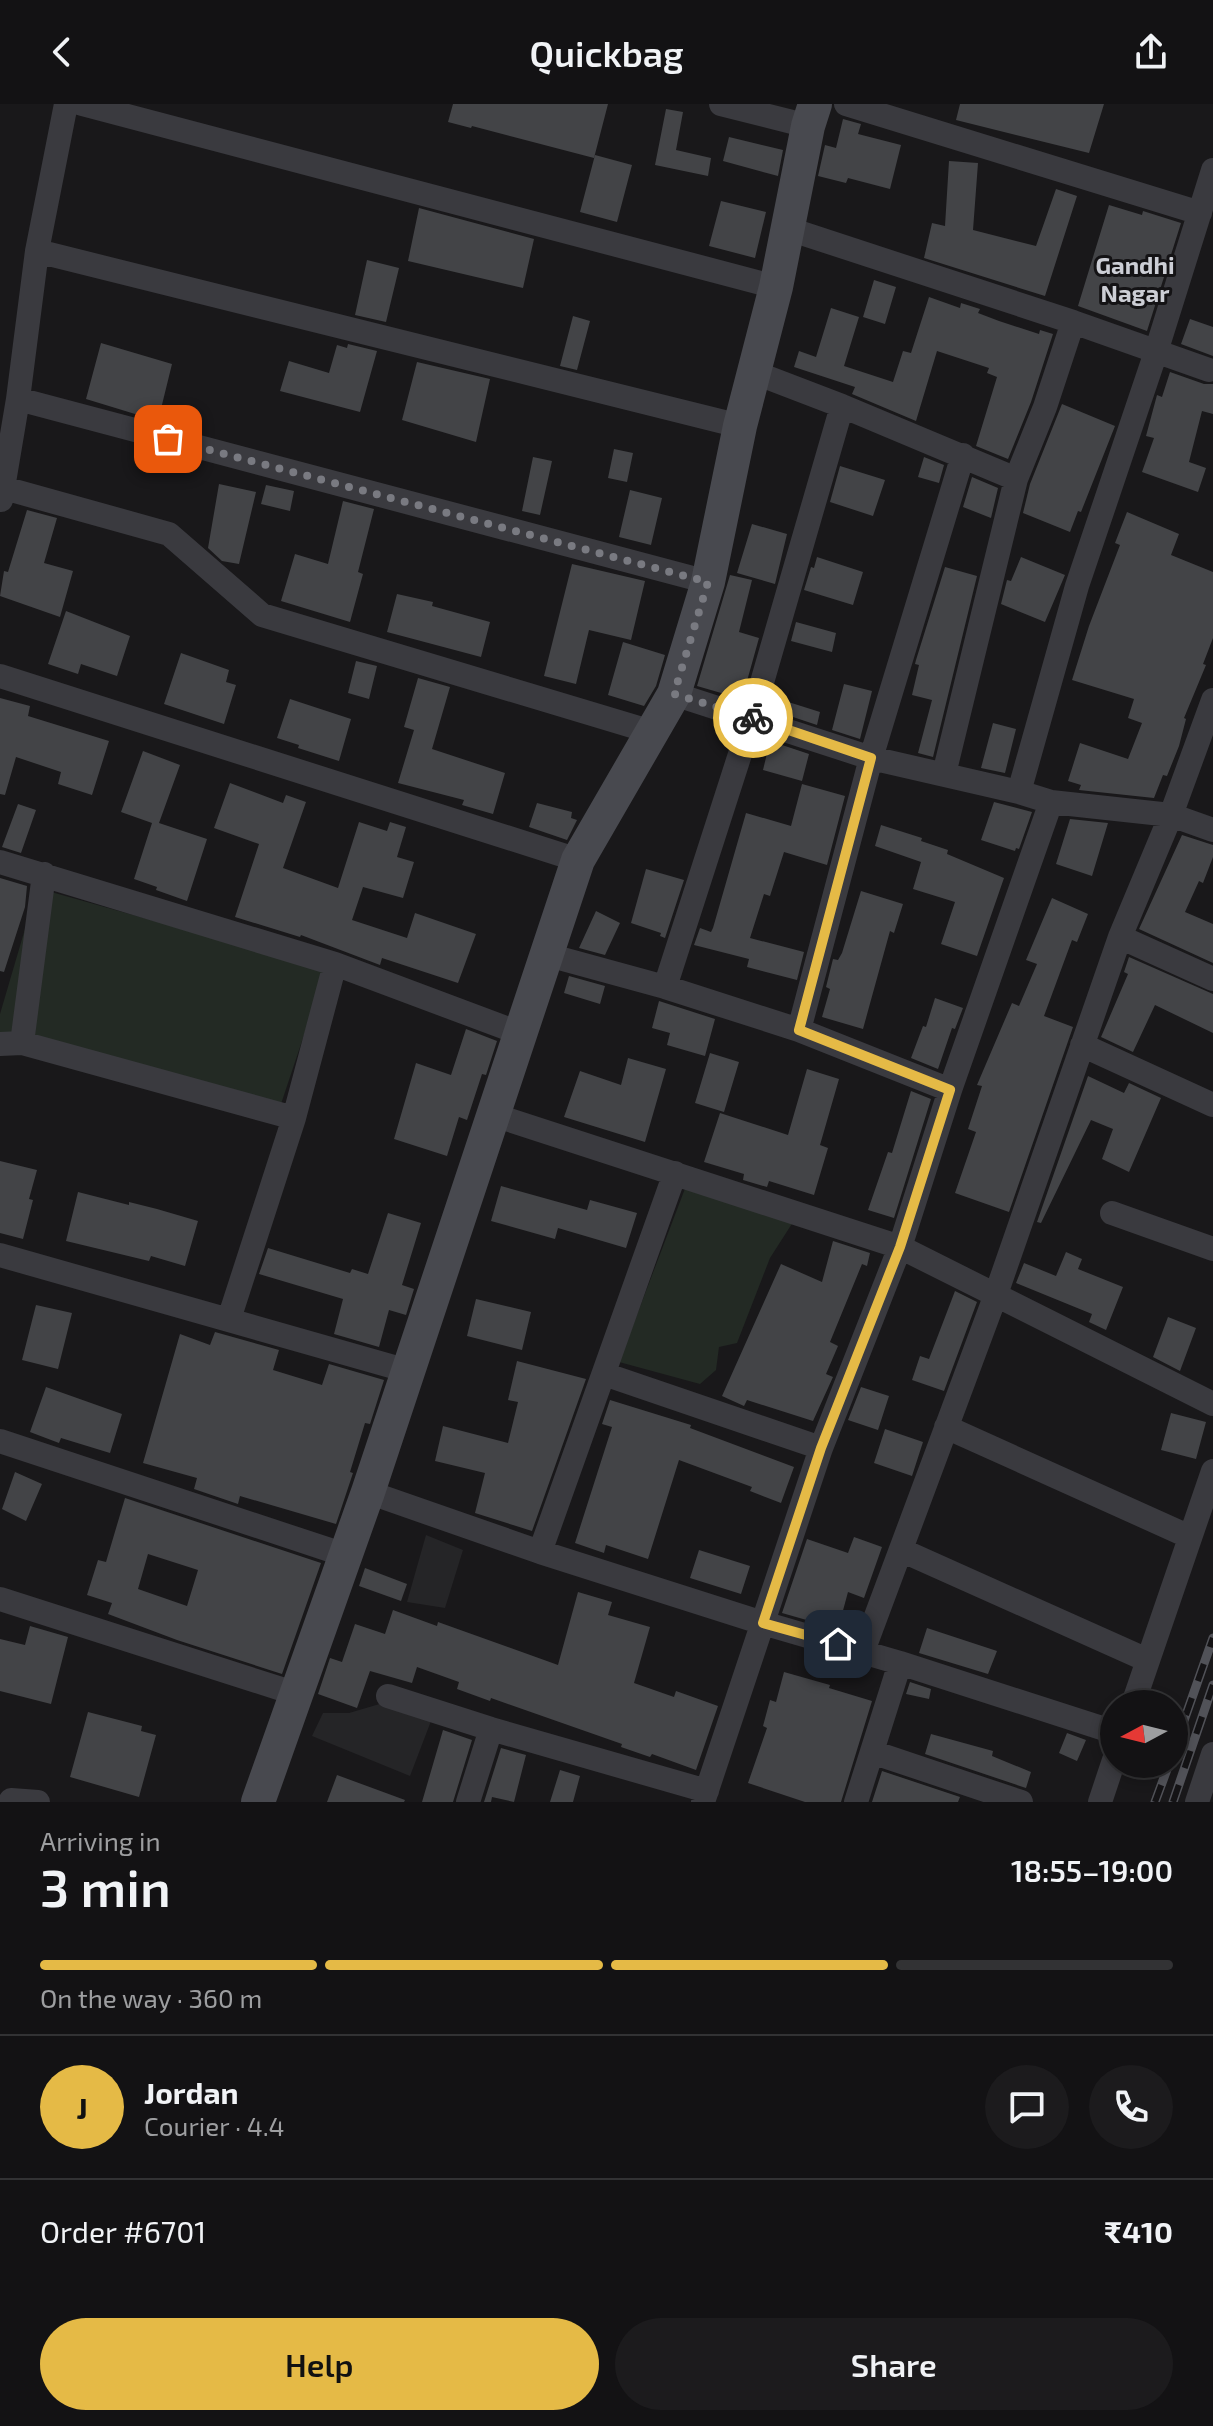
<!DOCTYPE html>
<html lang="en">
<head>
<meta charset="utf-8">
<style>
	body { margin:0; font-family:"Exo 2",sans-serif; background:#1c1b1d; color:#f1f3f6; height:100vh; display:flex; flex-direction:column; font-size:30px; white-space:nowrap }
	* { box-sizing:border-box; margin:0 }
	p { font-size:26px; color:#9d9ea0 }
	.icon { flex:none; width:44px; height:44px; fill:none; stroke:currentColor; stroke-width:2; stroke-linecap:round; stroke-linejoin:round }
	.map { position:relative; height:1698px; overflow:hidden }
	.details { display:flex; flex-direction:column; background:#131214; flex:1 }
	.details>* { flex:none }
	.needle { width:52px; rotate:263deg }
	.fabs { position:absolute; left:1100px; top:1586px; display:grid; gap:16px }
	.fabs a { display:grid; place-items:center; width:88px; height:88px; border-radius:50%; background:#131214; box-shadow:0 4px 12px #0003,0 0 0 2px #323234; font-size:40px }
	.pin { position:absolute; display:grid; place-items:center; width:68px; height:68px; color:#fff; margin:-34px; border-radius:16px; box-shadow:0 4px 12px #0006 }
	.courier { position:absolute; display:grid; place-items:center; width:80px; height:80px; margin:-40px; border:6px solid #e5ba46; border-radius:50%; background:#fff; color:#222; box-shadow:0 2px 10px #0007 }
	.head em { font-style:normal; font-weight:600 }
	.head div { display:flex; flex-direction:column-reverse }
	.head { display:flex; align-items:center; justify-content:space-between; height:136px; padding:0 40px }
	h1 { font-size:52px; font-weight:600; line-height:60px }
	.bar { display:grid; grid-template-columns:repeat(4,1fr); gap:12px 8px; align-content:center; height:96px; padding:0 40px }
	.bar i { height:10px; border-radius:6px; background:#323234 }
	.bar .on { background:#e5ba46 }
	.bar p { grid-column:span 4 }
	.line { display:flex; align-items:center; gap:20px; padding:0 40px; border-top:2px solid #323234 }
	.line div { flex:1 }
	.round { display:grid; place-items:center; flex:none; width:84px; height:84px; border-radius:42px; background:#1c1b1d }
	.primary-button { display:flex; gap:16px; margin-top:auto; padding:16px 40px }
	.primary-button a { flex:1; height:92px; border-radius:48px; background:#e5ba46; color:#111; font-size:32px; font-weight:600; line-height:92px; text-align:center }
	.primary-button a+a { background:#1c1b1d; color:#f1f3f6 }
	header { display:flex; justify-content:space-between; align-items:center; height:104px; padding:0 40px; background:#131214; font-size:36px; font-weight:600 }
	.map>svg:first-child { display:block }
	.built { fill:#252527 }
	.green { fill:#232a24 }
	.building { fill:#434447; fill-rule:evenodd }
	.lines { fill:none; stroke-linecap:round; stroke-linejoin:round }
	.street { stroke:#3a3a3f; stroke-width:24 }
	.secondary { stroke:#48494f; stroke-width:34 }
	.rail-casing { stroke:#515258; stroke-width:9 }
	.rail { stroke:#141315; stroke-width:6; stroke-dasharray:18; stroke-linecap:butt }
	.done { stroke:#797a81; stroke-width:8; stroke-dasharray:0 14.4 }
	.route { stroke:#e5ba46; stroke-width:10 }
	.labels { text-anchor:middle; stroke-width:6; stroke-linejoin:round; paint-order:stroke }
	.neighbourhood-label { font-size:24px; font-weight:bold; fill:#ccced5; stroke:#141315 }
</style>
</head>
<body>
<header><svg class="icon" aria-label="back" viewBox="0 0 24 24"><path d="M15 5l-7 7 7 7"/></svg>Quickbag<svg class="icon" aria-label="share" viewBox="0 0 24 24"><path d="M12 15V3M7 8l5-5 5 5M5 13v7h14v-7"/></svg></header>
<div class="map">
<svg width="1213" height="1698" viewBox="0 0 1213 1698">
	<rect width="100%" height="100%" fill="#19181a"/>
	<path class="built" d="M 426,1431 L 463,1446 L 445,1504 L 407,1498 Z
		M 383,1599 L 431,1617 L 410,1672 L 312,1632 L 323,1609 L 349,1609 Z"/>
	<path class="green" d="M 37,784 L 326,865 L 279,1006 L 0,932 L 0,910 Z
		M 686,1082 L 795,1115 L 770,1154 L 737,1239 L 719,1243 L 716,1266 L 700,1280 L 619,1258 Z"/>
	<path class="building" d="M 453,0 L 608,0 L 594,54 L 472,22 L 471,24 L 448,18 Z
		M 960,0 L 1104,0 L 1089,49 L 956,16 Z
		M 666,5 L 683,8 L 676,46 L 711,54 L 708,72 L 655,61 Z
		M 843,15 L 861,20 L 858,30 L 901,41 L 890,85 L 848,74 L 846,79 L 818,72 L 825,41 L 836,44 Z
		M 729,33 L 783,46 L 778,72 L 723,57 Z
		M 595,51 L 632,61 L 617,118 L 580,108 Z
		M 949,57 L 978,59 L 973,126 L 1036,142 L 1056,85 L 1077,92 L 1045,192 L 924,154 L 932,119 L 945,122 Z
		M 721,97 L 766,108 L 755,154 L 709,142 Z
		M 1109,101 L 1142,111 L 1143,107 L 1181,119 L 1147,227 L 1078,202 Z
		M 419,104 L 534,135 L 523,184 L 408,157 Z
		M 367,156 L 399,164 L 386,218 L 355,211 Z
		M 874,176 L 896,183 L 885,220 L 863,213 Z
		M 929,193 L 960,204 L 961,199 L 980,205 L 978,209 L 999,217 L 1039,230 L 1040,226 L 1053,230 L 1031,298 L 1008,355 L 976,342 L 997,273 L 987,269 L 989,264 L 937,247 L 916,317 L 852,290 L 855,283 L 794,263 L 799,247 L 816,253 L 831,204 L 859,213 L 844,262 L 893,278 L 903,247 L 911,249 Z
		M 573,212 L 590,217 L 577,266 L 560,262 Z
		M 1190,215 L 1213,223 L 1213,252 L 1181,240 Z
		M 101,239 L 172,260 L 158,317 L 86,295 Z
		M 348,240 L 377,247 L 360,308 L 280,287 L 289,257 L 329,269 L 337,241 L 347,244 Z
		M 417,258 L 490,275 L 476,338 L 402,316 Z
		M 1170,268 L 1204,280 L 1213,280 L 1213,310 L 1202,307 L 1189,358 L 1206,364 L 1198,388 L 1142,368 L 1154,334 L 1146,332 L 1157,291 L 1162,293 Z
		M 1062,300 L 1115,322 L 1081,408 L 1078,407 L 1070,428 L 1023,409 L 1030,380 Z
		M 614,345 L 633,349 L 627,378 L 608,374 Z
		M 533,353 L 552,357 L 540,411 L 522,407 Z
		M 924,353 L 944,361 L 939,379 L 918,373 Z
		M 840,362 L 885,376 L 873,412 L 830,398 Z
		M 972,373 L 998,384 L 991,414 L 963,403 Z
		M 219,380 L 256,388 L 239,460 L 222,457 L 208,444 Z
		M 266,381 L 294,387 L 290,407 L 261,400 Z
		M 630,386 L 662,394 L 651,441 L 619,433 Z
		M 343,397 L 374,405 L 358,468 L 363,470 L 350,518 L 281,497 L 295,450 L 328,460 Z
		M 27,406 L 57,414 L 44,459 L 73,467 L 60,513 L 0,492 L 4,467 L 8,468 Z
		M 1127,408 L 1179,430 L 1171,451 L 1213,468 L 1213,534 L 1203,560 L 1206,561 L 1184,614 L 1186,615 L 1179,642 L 1167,672 L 1163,671 L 1154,694 L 1079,686 L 1081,681 L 1068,677 L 1080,639 L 1128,655 L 1142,619 L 1128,614 L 1134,595 L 1072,576 L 1089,522 L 1120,441 L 1115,439 Z
		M 752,420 L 787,430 L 775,480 L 737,469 Z
		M 817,453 L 863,468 L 853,501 L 804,486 L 811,463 L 814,464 Z
		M 1021,453 L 1065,471 L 1045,518 L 1001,500 L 1007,476 L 1011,477 Z
		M 572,460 L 645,477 L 631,536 L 589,526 L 576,580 L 544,572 Z
		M 945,463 L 977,472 L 933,653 L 918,649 L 932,596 L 912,591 L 919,561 L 915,560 L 916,556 Z
		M 730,471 L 752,476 L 739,528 L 759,534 L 742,595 L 697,582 Z
		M 397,490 L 433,498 L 432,502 L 490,518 L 481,553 L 387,528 Z
		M 66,507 L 130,532 L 117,572 L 81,560 L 78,570 L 48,560 Z
		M 796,518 L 836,529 L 832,548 L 791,537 Z
		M 623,538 L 665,551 L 656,582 L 644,602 L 608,591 Z
		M 181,549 L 229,566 L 226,578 L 236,581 L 224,620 L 164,600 Z
		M 356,557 L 377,562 L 369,595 L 348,589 Z
		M 418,574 L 450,583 L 432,645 L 505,669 L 493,710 L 462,701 L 464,696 L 398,679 L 414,626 L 404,623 Z
		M 844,580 L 872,587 L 860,635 L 832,626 Z
		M 0,594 L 30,602 L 28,612 L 109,637 L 92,691 L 58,680 L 61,668 L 16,653 L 5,691 L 0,690 Z
		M 290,595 L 351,615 L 339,657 L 298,644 L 299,641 L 277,634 Z
		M 782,596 L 820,608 L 817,621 L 778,608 Z
		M 993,619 L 1016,625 L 1005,669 L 981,664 Z
		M 770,637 L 809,650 L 802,677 L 763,666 Z
		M 143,647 L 180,661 L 159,719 L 207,735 L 187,797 L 156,786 L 157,783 L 134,775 L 152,719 L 121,708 Z
		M 230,679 L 283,699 L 286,691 L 306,698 L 283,764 L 338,784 L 359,718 L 387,727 L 390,718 L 406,723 L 397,753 L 414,758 L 403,794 L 363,783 L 352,816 L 407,834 L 415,809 L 476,830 L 458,879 L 382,854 L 380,861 L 301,831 L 300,833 L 235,813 L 259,740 L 214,724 Z
		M 802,680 L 845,692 L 827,761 L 784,748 L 770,792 L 764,790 L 750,834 L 804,848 L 797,876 L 747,863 L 749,855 L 694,841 L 700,824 L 711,828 L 713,824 L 746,709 L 791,722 Z
		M 994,698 L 1032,708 L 1019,745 L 1016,744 L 1015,747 L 981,736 Z
		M 537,699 L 572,708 L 571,714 L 577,716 L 567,736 L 529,723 Z
		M 18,700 L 36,706 L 21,749 L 2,743 Z
		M 1070,715 L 1108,719 L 1092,772 L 1056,760 Z
		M 881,721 L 922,734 L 921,737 L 948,746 L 947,750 L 1004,774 L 977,852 L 941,840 L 955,798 L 913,785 L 921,758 L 875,742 Z
		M 1182,731 L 1213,741 L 1213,753 L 1203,779 L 1199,777 L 1185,808 L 1213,820 L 1213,859 L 1139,825 Z
		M 646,765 L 684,776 L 665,834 L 660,832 L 661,829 L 631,819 Z
		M 0,774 L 27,782 L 25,803 L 4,868 L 0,867 Z
		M 861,787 L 903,800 L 894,829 L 890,827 L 863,925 L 822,913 L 830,885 L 826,883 L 833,855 L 838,856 L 842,849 Z
		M 1052,794 L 1088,810 L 1077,838 L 1072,836 L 1044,912 L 1073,923 L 1009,1108 L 955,1089 L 976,1028 L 968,1025 L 982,982 L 977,981 L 1012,899 L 1019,902 L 1037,860 L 1026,856 Z
		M 596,807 L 620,819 L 605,851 L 579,844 Z
		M 1129,853 L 1213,890 L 1213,929 L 1155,901 L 1133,948 L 1101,933 L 1128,870 L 1124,868 Z
		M 569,872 L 605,882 L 600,900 L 564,889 Z
		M 935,894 L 963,904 L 955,925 L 952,924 L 938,965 L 911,954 L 923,922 L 926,923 Z
		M 659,897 L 715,915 L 705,952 L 667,941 L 670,929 L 652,924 Z
		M 466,925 L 497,937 L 486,971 L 482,970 L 467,1016 L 459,1013 L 447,1052 L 394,1035 L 416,959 L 451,971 Z
		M 710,949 L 739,958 L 724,1008 L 695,999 Z
		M 628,954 L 666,965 L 645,1038 L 564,1013 L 580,967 L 621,981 Z
		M 807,965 L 839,975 L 820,1041 L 828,1044 L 814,1091 L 769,1077 L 767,1083 L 743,1076 L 744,1070 L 704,1058 L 720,1009 L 788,1031 Z
		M 1088,972 L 1124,989 L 1129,979 L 1161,994 L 1129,1068 L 1102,1055 L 1113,1025 L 1091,1016 L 1041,1119 L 1037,1118 Z
		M 911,987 L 931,995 L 894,1114 L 868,1106 L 888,1048 L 892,1049 Z
		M 0,1057 L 37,1066 L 29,1095 L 33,1096 L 23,1135 L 0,1129 Z
		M 501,1082 L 587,1106 L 590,1096 L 637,1109 L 626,1144 L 558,1124 L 555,1135 L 491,1117 Z
		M 78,1088 L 129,1101 L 129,1098 L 157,1105 L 198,1117 L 185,1162 L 151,1152 L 149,1157 L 66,1137 Z
		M 388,1109 L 421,1119 L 402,1181 L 414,1185 L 406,1211 L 389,1206 L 379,1243 L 334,1230 L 343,1195 L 259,1170 L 268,1144 L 350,1169 L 352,1165 L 368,1170 Z
		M 833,1137 L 870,1149 L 867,1162 L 862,1160 L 830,1238 L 838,1242 L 826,1270 L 833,1273 L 813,1317 L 747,1296 L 744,1302 L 722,1292 L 781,1160 L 822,1178 Z
		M 1066,1148 L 1082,1155 L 1078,1165 L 1123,1183 L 1106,1226 L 1089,1218 L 1092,1210 L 1016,1179 L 1024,1159 L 1056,1172 Z
		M 955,1187 L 977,1198 L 944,1287 L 912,1276 L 920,1252 L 929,1255 Z
		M 476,1195 L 531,1208 L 522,1246 L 467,1232 Z
		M 36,1201 L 72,1209 L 58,1265 L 22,1256 Z
		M 1168,1213 L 1196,1224 L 1180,1267 L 1153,1253 Z
		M 215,1228 L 279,1246 L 273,1266 L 322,1281 L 329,1260 L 384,1276 L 370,1320 L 365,1319 L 350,1368 L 353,1369 L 336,1420 L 240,1392 L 238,1400 L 194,1385 L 197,1374 L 143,1359 L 180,1230 L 210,1241 Z
		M 517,1257 L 586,1275 L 532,1427 L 475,1409 L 485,1369 L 435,1357 L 443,1322 L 508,1339 L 518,1298 L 508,1296 Z
		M 46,1283 L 122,1310 L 110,1349 L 61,1334 L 59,1339 L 30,1328 Z
		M 861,1283 L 889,1292 L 878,1326 L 848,1316 Z
		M 610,1296 L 691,1321 L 690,1324 L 794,1363 L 781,1399 L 750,1387 L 752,1383 L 679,1356 L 648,1455 L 606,1441 L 604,1449 L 575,1439 L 612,1323 L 602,1320 Z
		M 1171,1309 L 1206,1318 L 1196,1355 L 1161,1346 Z
		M 885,1325 L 923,1338 L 912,1372 L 874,1359 Z
		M 15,1368 L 42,1380 L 26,1417 L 2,1405 Z
		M 125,1394 L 321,1459 L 282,1570 L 177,1536 L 108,1510 L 112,1499 L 87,1491 L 98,1456 L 106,1458 ZM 148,1450 L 198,1466 L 187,1502 L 138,1485 Z
		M 854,1433 L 882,1443 L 864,1494 L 848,1488 L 838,1525 L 782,1509 L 807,1435 L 848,1449 Z
		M 699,1446 L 750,1462 L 741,1490 L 690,1474 Z
		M 365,1464 L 407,1480 L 401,1497 L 359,1482 Z
		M 578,1488 L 612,1498 L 608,1511 L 650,1523 L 634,1579 L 674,1593 L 676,1587 L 718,1602 L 696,1666 L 652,1650 L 650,1653 L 621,1643 L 622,1640 L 491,1594 L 490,1597 L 457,1585 L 459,1578 L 417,1563 L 412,1579 L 370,1567 L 357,1604 L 318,1590 L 330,1554 L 342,1558 L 355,1520 L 385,1530 L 393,1506 L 437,1522 L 438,1518 L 558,1561 Z
		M 30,1522 L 68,1533 L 51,1600 L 0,1587 L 0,1535 L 25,1541 Z
		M 927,1524 L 997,1547 L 988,1570 L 919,1549 Z
		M 784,1568 L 830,1581 L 829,1584 L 872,1597 L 841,1698 L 805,1698 L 748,1679 L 767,1624 L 763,1622 L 770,1596 L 776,1598 Z
		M 910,1578 L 931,1585 L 929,1595 L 906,1590 Z
		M 88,1608 L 142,1622 L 141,1627 L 156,1631 L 139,1693 L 70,1673 Z
		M 443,1626 L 472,1636 L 453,1698 L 422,1698 Z
		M 1067,1629 L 1086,1636 L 1077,1657 L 1059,1649 Z
		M 931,1630 L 993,1647 L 992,1652 L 1031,1668 L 1026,1684 L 925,1650 Z
		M 501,1644 L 526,1651 L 514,1698 L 492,1693 L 491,1698 L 484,1698 Z
		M 560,1666 L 580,1672 L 573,1698 L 550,1698 Z
		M 882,1667 L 960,1693 L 958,1698 L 872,1698 Z
		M 337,1671 L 405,1696 L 404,1698 L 327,1698 Z"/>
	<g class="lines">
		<path class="street" d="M 82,0 L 776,183
			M 721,0 L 808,22
			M 846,0 L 1200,109
			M 789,125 L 1073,218 L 1209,266
			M 37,147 L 740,322
			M 753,268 L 842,302 L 1016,375
			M 18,295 L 708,478
			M 4,384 L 169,430 L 262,511 L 652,628
			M 1,396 L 18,295 L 37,147 L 66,0
			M 0,572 L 578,756
			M 674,590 L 871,654 L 1019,688 L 1051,698 L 1171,711 L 1213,726
			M 944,670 L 1016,375 L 1045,303 L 1073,218
			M 1019,688 L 1077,482 L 1156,248 L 1213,66
			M 0,758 L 335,860 L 522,930
			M 1120,833 L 1213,875
			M 548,851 L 665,883 L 799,926 L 871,654 L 963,351
			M 665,883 L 752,613 L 842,302
			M 799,926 L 950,986
			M 22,939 L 44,770
			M 0,940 L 22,939 L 294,1014
			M 1082,941 L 1213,1001
			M 494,1011 L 900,1143 L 1213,1300
			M 1112,1109 L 1213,1145
			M 0,1151 L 408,1267
			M 229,1215 L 294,1014 L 335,860
			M 604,1270 L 821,1344
			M 946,1323 L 1190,1433
			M 0,1337 L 345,1451
			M 368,1388 L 540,1448 L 763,1519 L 900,1559 L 1114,1628
			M 901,1446 L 1147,1556
			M 540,1448 L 675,1069
			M 0,1495 L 297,1590
			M 863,1547 L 995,1193 L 1120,833 L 1171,711 L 1213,596
			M 388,1592 L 491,1625 L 707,1687
			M 1133,1600 L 1213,1367
			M 872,1648 L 1021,1698
			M 11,1696 L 38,1698
			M 468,1698 L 491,1625
			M 703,1698 L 821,1344 L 900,1143 L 950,986 L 1051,698
			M 856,1698 L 900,1559
			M 1100,1698 L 1114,1656
			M 1197,1698 L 1213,1650"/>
		<path class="secondary" d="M 258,1698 L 368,1388 L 578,756 L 674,590 L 708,478 L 740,322 L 776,183 L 808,22 L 815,0"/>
		<g class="rail-casing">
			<path id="rail" d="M 1174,1645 L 1213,1534
				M 1155,1698 L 1169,1660
				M 1173,1698 L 1213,1581"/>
		</g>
		<use href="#rail" class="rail"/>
	</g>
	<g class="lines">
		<path class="done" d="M 168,335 L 708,478 L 674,590 L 753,614"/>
		<path class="route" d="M 753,614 L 871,654 L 799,926 L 950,986 L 900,1143 L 821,1344 L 763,1519 L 838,1540"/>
	</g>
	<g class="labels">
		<g class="neighbourhood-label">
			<text x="1135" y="170">Gandhi<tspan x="1135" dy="28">Nagar</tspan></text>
		</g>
	</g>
</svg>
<div class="fabs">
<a><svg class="needle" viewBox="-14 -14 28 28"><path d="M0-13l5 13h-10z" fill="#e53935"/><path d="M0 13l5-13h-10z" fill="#9d9ea0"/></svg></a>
</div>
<div class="pin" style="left:168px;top:335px;background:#ea580c"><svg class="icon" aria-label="bag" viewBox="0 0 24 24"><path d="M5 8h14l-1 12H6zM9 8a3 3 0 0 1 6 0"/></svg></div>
<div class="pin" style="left:838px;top:1540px;background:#1f2937"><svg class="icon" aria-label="home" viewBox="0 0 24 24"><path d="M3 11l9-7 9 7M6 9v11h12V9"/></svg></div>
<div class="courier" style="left:753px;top:614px"><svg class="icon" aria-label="bike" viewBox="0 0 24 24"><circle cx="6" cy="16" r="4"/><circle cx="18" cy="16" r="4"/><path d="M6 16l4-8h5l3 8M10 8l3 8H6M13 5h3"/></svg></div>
</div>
<section class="details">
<div class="head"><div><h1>3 min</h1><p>Arriving in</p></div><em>18:55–19:00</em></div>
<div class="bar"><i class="on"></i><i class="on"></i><i class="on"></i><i></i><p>On the way · 360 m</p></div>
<div class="line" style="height:144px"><b class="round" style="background:#e5ba46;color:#111">J</b><div><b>Jordan</b><p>Courier · 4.4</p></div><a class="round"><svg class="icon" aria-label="chat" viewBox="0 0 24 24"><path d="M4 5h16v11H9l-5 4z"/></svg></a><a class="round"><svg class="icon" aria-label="phone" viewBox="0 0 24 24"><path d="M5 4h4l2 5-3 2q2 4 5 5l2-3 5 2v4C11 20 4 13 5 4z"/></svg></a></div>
<div class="line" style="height:104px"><div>Order #6701</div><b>₹410</b></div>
<div class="primary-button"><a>Help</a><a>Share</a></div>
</section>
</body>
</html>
